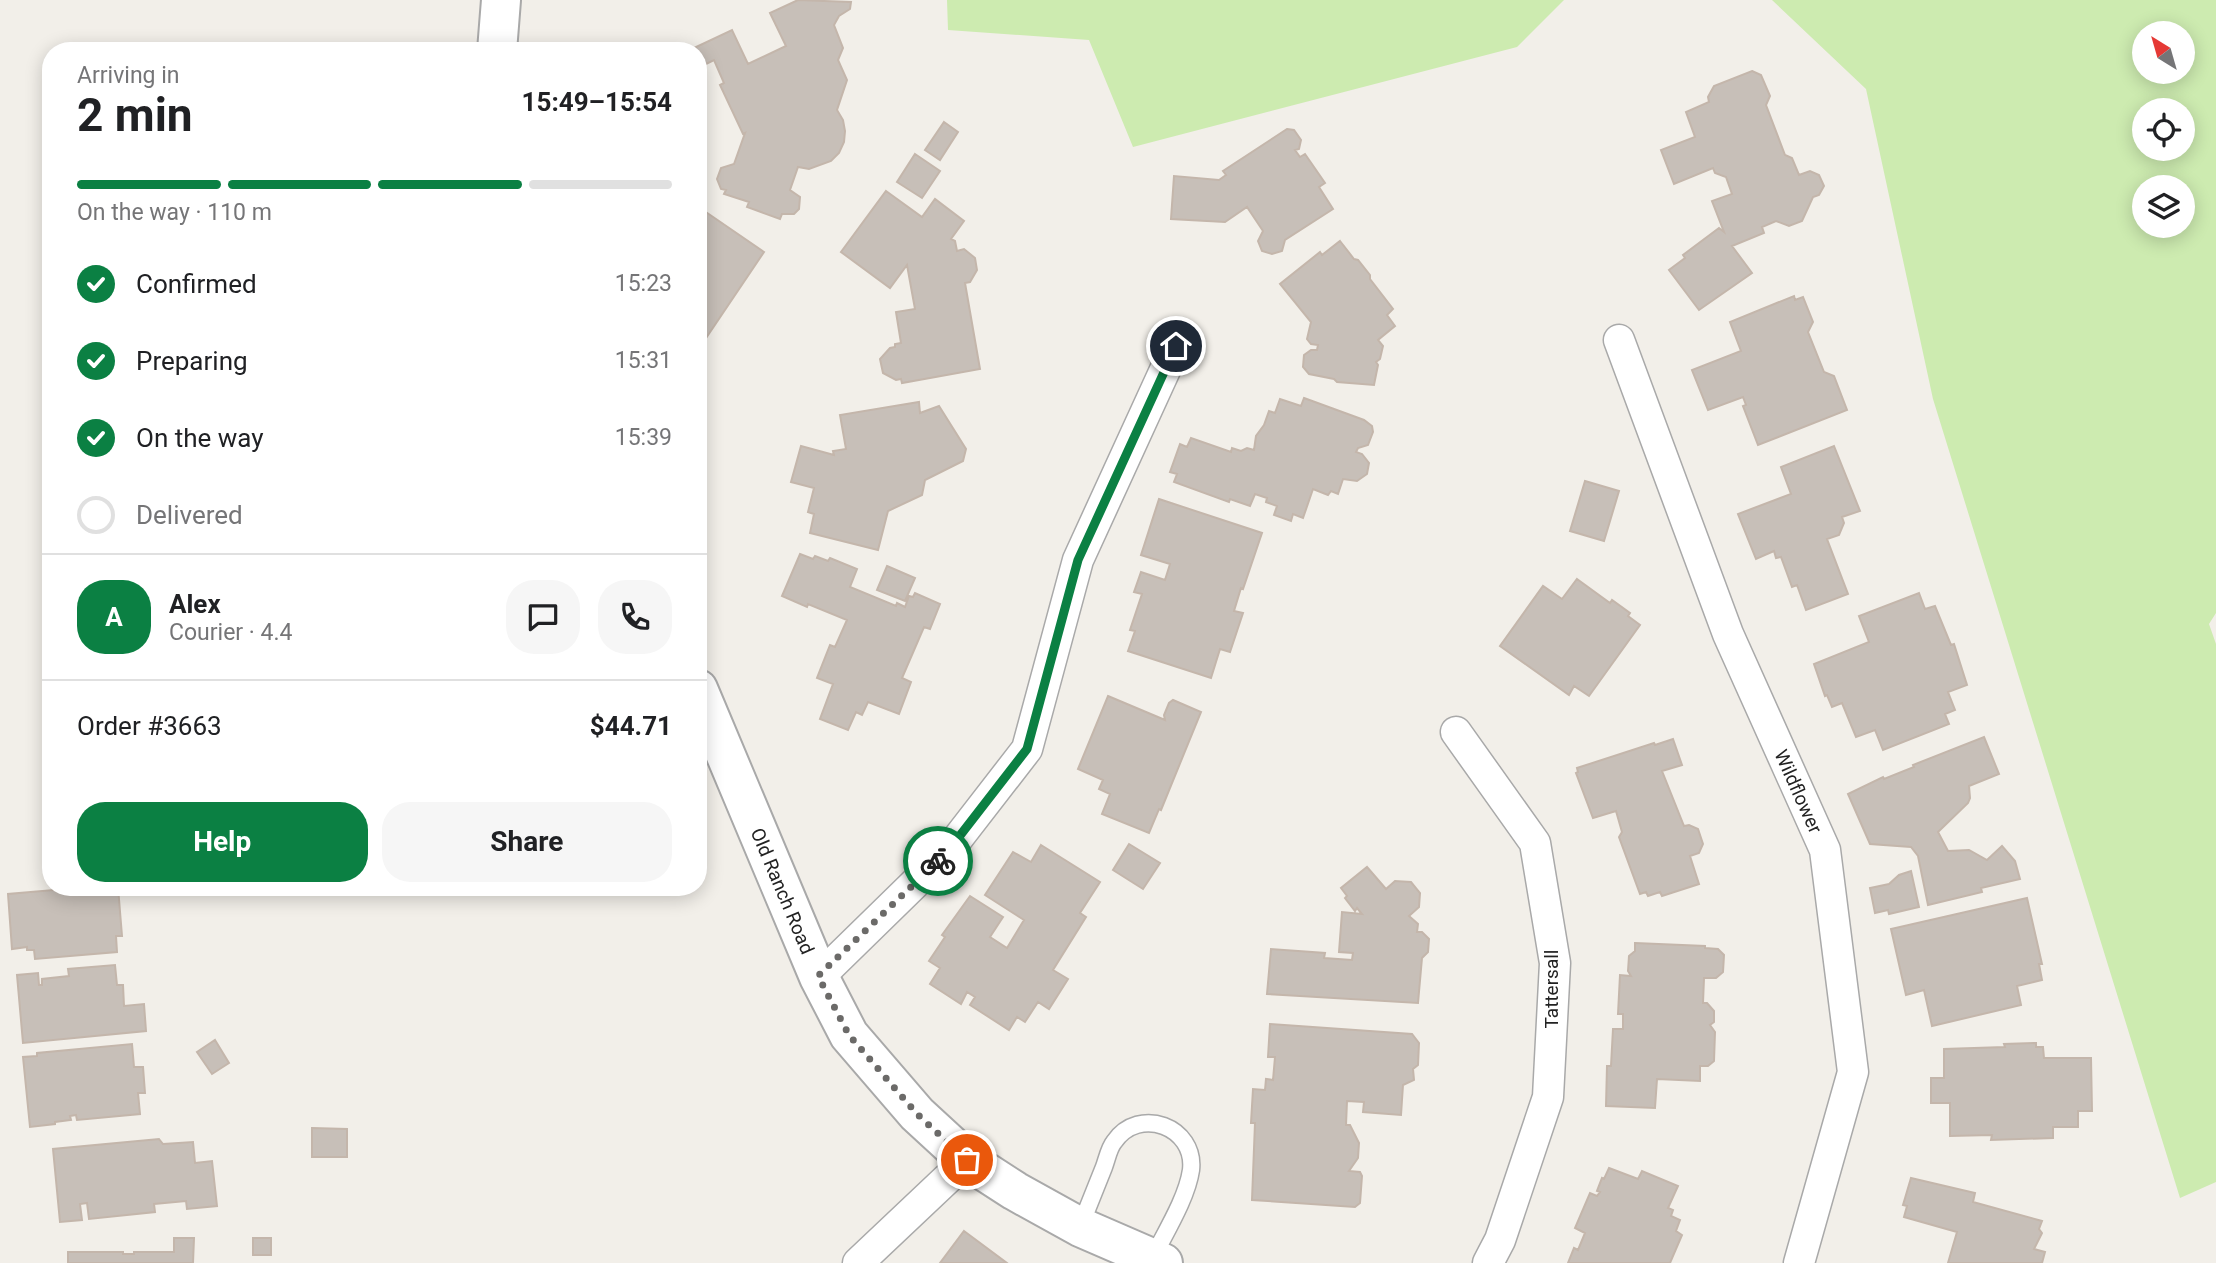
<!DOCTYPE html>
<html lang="en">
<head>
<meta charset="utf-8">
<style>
	body { margin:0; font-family:Roboto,sans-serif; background:#f6f6f6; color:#202124; height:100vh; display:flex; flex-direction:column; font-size:26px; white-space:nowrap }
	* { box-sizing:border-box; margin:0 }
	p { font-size:23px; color:#757577 }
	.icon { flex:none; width:38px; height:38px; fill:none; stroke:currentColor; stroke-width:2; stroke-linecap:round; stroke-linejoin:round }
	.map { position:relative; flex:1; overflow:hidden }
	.side { position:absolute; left:42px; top:42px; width:665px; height:854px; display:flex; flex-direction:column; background:#fff; border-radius:28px; box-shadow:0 4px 18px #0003 }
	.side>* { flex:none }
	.needle { width:46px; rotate:323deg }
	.fabs { position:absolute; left:2132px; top:21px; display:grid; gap:14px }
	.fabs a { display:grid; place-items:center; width:63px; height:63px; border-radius:50%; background:#fff; box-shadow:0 4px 18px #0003; font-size:35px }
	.pin { position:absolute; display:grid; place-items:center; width:60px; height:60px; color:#fff; margin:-30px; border:4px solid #fff; border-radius:50%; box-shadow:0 2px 7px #0007 }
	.courier { position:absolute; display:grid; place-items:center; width:70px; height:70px; margin:-35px; border:5px solid #0b8043; border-radius:50%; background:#fff; color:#222; box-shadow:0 2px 9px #0007 }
	.summary em { font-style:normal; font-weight:700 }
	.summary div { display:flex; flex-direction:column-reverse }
	.summary { display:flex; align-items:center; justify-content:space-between; height:119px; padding:0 35px }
	h1 { font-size:46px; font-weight:700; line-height:52px }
	.bar { display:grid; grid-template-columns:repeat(4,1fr); gap:10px 7px; align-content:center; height:84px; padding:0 35px }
	.bar i { height:9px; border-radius:5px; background:#e0e0e0 }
	.bar .on { background:#0b8043 }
	.bar p { grid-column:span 4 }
	.line { display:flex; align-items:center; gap:18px; padding:0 35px; border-top:2px solid #e0e0e0 }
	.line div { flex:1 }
	.round { display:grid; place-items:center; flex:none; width:74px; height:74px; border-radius:28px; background:#f6f6f6 }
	ol { padding:0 35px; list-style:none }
	li { display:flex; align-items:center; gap:21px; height:77px }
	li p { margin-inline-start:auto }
	li .icon { padding:7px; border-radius:50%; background:#0b8043; color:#fff; stroke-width:4 }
	li:last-child { color:#757577 }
	li i { width:38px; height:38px; border:4px solid #e0e0e0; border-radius:50% }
	.primary-button { display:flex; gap:14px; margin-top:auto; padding:14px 35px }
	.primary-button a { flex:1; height:80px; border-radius:28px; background:#0b8043; color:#fff; font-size:28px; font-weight:700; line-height:80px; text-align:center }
	.primary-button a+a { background:#f6f6f6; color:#202124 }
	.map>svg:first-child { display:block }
	.grass { fill:#cdebb0; fill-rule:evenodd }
	.building { fill:#c7bfb8; stroke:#c4b6ab; stroke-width:2 }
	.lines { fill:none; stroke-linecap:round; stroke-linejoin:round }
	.service-casing { stroke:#a9a9a9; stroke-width:19 }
	.minor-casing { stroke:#a9a9a9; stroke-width:33 }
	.tertiary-casing { stroke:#a9a9a9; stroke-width:42 }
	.service { stroke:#fff; stroke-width:16 }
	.minor { stroke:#fff; stroke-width:30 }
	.tertiary { stroke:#fff; stroke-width:38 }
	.done { stroke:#6b6a68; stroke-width:7; stroke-dasharray:0 12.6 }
	.route { stroke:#0b8043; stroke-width:9 }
	.labels { text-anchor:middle; stroke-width:5; stroke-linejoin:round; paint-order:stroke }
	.street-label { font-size:19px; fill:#222; stroke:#fff }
</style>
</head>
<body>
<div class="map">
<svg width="2216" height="1263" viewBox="0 0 2216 1263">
	<rect width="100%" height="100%" fill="#f2efe9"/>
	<path class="grass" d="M 947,0 L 1564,0 L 1517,47 L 1133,147 L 1089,40 L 948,30 Z
		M 1772,0 L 2216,0 L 2216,613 L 2209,624 L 2216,644 L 2216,1182 L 2180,1198 L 1933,399 L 1866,89 ZM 2144,33 L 2182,33 L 2182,72 L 2144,72 ZM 2144,110 L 2182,110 L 2182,149 L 2144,149 ZM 2144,187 L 2182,187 L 2182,226 L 2144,226 Z"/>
	<path class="building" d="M 798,0 L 851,2 L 850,9 L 839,16 L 834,25 L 843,48 L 838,60 L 847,80 L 837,110 L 843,120 L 845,131 L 844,142 L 839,153 L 831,161 L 809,169 L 798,167 L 790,190 L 800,197 L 799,209 L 794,214 L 782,214 L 780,219 L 747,207 L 749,202 L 724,194 L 726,190 L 721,189 L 717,179 L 721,168 L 734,164 L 745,133 L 743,134 L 720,85 L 724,83 L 714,60 L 702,66 L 698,51 L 694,48 L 732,30 L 748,64 L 786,46 L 770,13 Z
		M 1752,71 L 1761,75 L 1770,96 L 1766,105 L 1785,155 L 1792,158 L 1799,175 L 1810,171 L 1819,175 L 1824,186 L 1819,195 L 1813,197 L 1802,221 L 1789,226 L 1776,221 L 1762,227 L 1764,233 L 1732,246 L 1752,273 L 1699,310 L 1669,270 L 1685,258 L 1683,255 L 1719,228 L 1724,232 L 1712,201 L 1732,194 L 1726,177 L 1715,173 L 1713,168 L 1674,184 L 1661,150 L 1695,137 L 1686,112 L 1709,102 L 1708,97 L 1714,86 Z
		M 944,122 L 958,132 L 940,160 L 925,150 Z
		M 1287,129 L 1294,130 L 1301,140 L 1299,149 L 1295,150 L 1300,157 L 1305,154 L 1325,183 L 1319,187 L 1333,209 L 1285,240 L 1282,251 L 1272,254 L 1262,251 L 1258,241 L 1263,231 L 1247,207 L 1225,222 L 1171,219 L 1174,176 L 1219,180 L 1226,175 L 1223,171 Z
		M 915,154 L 940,171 L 922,198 L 897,182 Z
		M 886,191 L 922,217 L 935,199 L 964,221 L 951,239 L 955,241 L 957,251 L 964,249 L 975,258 L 977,270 L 970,282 L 965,283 L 980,369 L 902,383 L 901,379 L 896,380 L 883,373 L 880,359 L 890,348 L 895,347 L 895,344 L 901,343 L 896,312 L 915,309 L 907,265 L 890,288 L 841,252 Z
		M 700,208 L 764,252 L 698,350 L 698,210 Z
		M 1340,241 L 1354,259 L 1358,260 L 1370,275 L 1370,279 L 1393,309 L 1387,315 L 1395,326 L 1378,340 L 1383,346 L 1380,359 L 1376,362 L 1378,365 L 1374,385 L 1337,382 L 1334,379 L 1309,374 L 1303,367 L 1304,355 L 1311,350 L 1317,350 L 1318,345 L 1311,344 L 1307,339 L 1311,322 L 1280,284 L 1320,252 L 1322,255 Z
		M 1794,296 L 1795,300 L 1803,297 L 1813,322 L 1808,332 L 1824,372 L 1834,376 L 1847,410 L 1758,445 L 1743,406 L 1746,405 L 1743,397 L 1708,410 L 1692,370 L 1741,351 L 1730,322 Z
		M 1304,398 L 1364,420 L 1372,426 L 1373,432 L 1368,445 L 1358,448 L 1356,452 L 1362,454 L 1369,463 L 1367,474 L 1357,481 L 1343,479 L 1338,494 L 1331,491 L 1328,495 L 1313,489 L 1303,518 L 1293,514 L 1291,521 L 1274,515 L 1277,506 L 1266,502 L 1267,498 L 1255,494 L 1250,506 L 1230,499 L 1229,502 L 1174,482 L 1177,474 L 1170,472 L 1180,444 L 1187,447 L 1191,438 L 1231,452 L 1232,448 L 1241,451 L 1247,448 L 1254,450 L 1256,436 L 1264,425 L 1269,411 L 1275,413 L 1280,399 L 1301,406 Z
		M 919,402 L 920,413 L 939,406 L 966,449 L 963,461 L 925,480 L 922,495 L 888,511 L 878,550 L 810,533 L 814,514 L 808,512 L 814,488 L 791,482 L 801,446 L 834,455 L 833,451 L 846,449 L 840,415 Z
		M 1834,446 L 1860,511 L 1842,517 L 1844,523 L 1839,535 L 1827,539 L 1848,594 L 1806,610 L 1797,585 L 1792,587 L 1781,557 L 1776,558 L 1774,551 L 1756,559 L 1738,514 L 1791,494 L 1781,467 Z
		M 1585,481 L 1619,491 L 1604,541 L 1570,531 Z
		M 1159,499 L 1262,533 L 1243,589 L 1241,588 L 1234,611 L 1243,613 L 1230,652 L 1220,649 L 1211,678 L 1128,651 L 1135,631 L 1130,630 L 1142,594 L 1134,592 L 1141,572 L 1165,580 L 1170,564 L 1141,555 Z
		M 800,554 L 813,559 L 815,556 L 828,561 L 830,558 L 857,569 L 850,587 L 896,606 L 897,603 L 905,607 L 909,596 L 913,597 L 915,593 L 940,604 L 930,629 L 924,627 L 902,678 L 911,682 L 899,714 L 868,702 L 862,715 L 856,712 L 848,730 L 820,719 L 833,684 L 817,678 L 830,645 L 835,647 L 847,620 L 808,604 L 807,607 L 782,596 Z
		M 887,566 L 915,578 L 905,601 L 877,590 Z
		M 1577,579 L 1610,603 L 1612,600 L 1630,613 L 1628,616 L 1640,625 L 1589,696 L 1574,686 L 1569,695 L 1500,646 L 1543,586 L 1562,599 Z
		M 1919,593 L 1925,609 L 1935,606 L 1951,645 L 1954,644 L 1967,685 L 1948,692 L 1955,710 L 1945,714 L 1949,724 L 1883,750 L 1875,730 L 1856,737 L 1842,703 L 1832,707 L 1827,695 L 1825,696 L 1814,664 L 1869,642 L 1859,616 Z
		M 1108,696 L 1165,720 L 1164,715 L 1169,703 L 1173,700 L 1201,712 L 1161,810 L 1159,809 L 1149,833 L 1102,814 L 1110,794 L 1099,789 L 1103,780 L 1078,769 Z
		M 1984,737 L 1999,774 L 1969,786 L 1970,798 L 1968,803 L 1938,832 L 1948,851 L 1969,850 L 1987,860 L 2002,846 L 2015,861 L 2020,879 L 1981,888 L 1982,892 L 1928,905 L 1918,856 L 1911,847 L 1870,844 L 1848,794 L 1883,777 L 1884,779 L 1914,767 L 1913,765 Z
		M 1673,739 L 1682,765 L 1662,771 L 1684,826 L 1689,825 L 1698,829 L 1703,844 L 1699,853 L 1690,856 L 1699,884 L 1662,896 L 1660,892 L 1648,896 L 1646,892 L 1640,894 L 1619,837 L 1622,832 L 1616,811 L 1593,818 L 1576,773 L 1578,772 L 1577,768 L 1654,743 L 1655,745 Z
		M 1129,844 L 1160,863 L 1143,889 L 1113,870 Z
		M 1041,845 L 1100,882 L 1080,913 L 1086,917 L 1053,970 L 1068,979 L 1049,1009 L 1038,1002 L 1025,1022 L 1017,1017 L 1009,1030 L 970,1005 L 975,997 L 967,992 L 961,1004 L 930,984 L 940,968 L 929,961 L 945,937 L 942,935 L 970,896 L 1003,917 L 990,937 L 1007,948 L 1024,920 L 985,895 L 1013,852 L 1031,862 Z
		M 1367,867 L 1386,889 L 1395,881 L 1411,882 L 1420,893 L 1419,907 L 1409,916 L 1418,924 L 1417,932 L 1422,932 L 1429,939 L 1428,952 L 1422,958 L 1418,1003 L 1267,994 L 1271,949 L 1325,953 L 1324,958 L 1352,960 L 1353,953 L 1339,952 L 1342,912 L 1362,914 L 1357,908 L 1355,911 L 1345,898 L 1347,896 L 1341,888 Z
		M 1911,871 L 1919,907 L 1889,914 L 1888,910 L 1875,913 L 1870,888 L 1889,884 L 1899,875 Z
		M 118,887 L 122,936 L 116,936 L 117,952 L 35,959 L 34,950 L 27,950 L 27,947 L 12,949 L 8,894 L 65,889 L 65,892 L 82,887 Z
		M 2027,898 L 2042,964 L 2039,964 L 2042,980 L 2017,986 L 2021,1005 L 1932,1026 L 1924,990 L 1906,995 L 1891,929 Z
		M 1635,943 L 1705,946 L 1705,948 L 1718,949 L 1724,955 L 1723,972 L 1716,978 L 1704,978 L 1703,1003 L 1707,1003 L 1714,1011 L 1714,1022 L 1710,1025 L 1715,1032 L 1714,1061 L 1708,1066 L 1700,1066 L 1700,1081 L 1657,1079 L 1655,1108 L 1606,1106 L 1607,1066 L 1611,1066 L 1613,1029 L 1623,1029 L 1623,1014 L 1618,1014 L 1620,975 L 1631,976 L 1628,971 L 1629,956 L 1635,951 Z
		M 115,965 L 117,985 L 123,985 L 124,1006 L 144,1004 L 146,1031 L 23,1043 L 17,975 L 38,973 L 39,985 L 42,985 L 42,979 L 69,976 L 68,969 Z
		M 1270,1024 L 1412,1034 L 1419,1043 L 1418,1065 L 1413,1069 L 1414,1080 L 1403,1085 L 1401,1115 L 1363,1112 L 1364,1102 L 1347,1101 L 1346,1125 L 1350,1125 L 1359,1143 L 1358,1158 L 1349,1171 L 1360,1172 L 1362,1176 L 1360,1203 L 1355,1207 L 1252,1200 L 1255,1123 L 1251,1123 L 1253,1089 L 1265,1090 L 1266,1079 L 1273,1080 L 1275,1057 L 1268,1057 Z
		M 215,1040 L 229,1063 L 212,1074 L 197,1052 Z
		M 2036,1043 L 2036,1047 L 2043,1047 L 2044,1058 L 2091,1058 L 2092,1111 L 2078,1111 L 2078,1127 L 2053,1127 L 2053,1138 L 1991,1140 L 1992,1135 L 1950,1136 L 1950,1103 L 1931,1103 L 1931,1078 L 1944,1078 L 1944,1049 L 2005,1047 L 2004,1044 Z
		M 132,1044 L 134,1067 L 143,1067 L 145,1093 L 138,1093 L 140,1114 L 77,1120 L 76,1115 L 70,1116 L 71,1120 L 55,1122 L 55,1124 L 30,1127 L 23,1057 L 37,1056 L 37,1053 Z
		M 312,1128 L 347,1129 L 347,1157 L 312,1157 Z
		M 159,1139 L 163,1144 L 193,1142 L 195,1163 L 212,1161 L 217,1206 L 187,1209 L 186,1201 L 154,1204 L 155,1212 L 89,1219 L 87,1203 L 80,1204 L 82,1220 L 60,1222 L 53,1149 Z
		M 1609,1168 L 1638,1179 L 1642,1171 L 1678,1186 L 1668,1208 L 1673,1210 L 1671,1216 L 1680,1220 L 1676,1231 L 1682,1235 L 1670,1263 L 1568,1263 L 1574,1248 L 1578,1250 L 1585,1233 L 1575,1228 L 1590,1193 L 1597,1196 L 1600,1192 L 1597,1191 L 1602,1178 L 1604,1179 Z
		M 1911,1178 L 1975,1193 L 1973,1202 L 2042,1221 L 2039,1229 L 2042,1233 L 2034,1249 L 2045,1252 L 2042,1263 L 1948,1263 L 1957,1232 L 1904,1217 L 1907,1206 L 1903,1205 Z
		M 964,1231 L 1007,1263 L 940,1263 Z
		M 174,1238 L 194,1238 L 193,1263 L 68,1263 L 68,1252 L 123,1252 L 123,1254 L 134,1254 L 134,1252 L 174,1252 Z
		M 253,1238 L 271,1238 L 271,1255 L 253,1255 Z"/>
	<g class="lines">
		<g class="service-casing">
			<path id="service" d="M 1080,1227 C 1088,1207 1096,1187 1104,1167 C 1107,1159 1109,1148 1114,1142 C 1139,1105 1196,1127 1191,1170 C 1187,1198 1165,1233 1152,1259"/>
		</g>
		<g class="minor-casing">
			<g id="minor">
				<path id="s1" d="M 1619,340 L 1728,634 L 1825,850 L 1853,1072 L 1799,1263"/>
				<path d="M 1456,732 L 1535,843 L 1555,963 L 1548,1097 L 1500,1240 L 1488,1263"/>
				<path d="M 819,977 L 948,851 L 1027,749 L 1078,560 L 1176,346"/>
				<path d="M 858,1263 L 967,1160"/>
			</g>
		</g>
		<g class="tertiary-casing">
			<g id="tertiary">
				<path d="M 497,51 L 501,0"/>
				<path id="s2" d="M 698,689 L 819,977 L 849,1035 L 917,1114 L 967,1160 L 1015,1191 L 1080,1227 L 1163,1263"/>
			</g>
		</g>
		<use href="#service" class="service"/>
		<use href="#minor" class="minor"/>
		<use href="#tertiary" class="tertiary"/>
	</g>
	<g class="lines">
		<path class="done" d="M 938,861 L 818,976 L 849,1035 L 917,1114 L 967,1160"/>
		<path class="route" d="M 938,861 L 948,851 L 1027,749 L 1078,560 L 1176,346"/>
	</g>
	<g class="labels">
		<g class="street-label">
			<text dy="7" stroke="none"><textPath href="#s1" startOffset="486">Wildflower</textPath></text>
			<text dy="7" stroke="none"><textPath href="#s2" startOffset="219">Old Ranch Road</textPath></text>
			<text transform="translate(1551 989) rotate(-90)" y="7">Tattersall</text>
		</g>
	</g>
</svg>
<div class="fabs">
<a><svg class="needle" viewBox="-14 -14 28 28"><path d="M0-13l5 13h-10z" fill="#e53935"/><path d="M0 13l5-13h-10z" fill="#757577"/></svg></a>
<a><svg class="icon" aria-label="locate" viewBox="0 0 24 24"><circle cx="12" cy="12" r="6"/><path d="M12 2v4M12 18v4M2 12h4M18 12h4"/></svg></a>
<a><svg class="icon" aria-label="layers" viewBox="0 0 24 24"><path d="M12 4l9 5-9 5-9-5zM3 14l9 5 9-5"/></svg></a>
</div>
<div class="pin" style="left:967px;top:1160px;background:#ea580c"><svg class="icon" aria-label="bag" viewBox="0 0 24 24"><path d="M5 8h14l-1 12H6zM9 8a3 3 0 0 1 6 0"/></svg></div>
<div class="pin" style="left:1176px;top:346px;background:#1f2937"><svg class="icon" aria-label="home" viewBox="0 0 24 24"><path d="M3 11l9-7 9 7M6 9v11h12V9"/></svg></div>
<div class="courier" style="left:938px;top:861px"><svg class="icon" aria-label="bike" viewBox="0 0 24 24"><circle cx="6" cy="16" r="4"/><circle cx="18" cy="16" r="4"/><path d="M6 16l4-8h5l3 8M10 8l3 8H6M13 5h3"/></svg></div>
<section class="side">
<div class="summary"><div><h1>2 min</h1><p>Arriving in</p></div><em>15:49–15:54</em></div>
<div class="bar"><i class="on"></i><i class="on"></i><i class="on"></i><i></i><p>On the way · 110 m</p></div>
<ol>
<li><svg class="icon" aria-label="check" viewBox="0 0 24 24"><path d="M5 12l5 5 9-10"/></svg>Confirmed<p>15:23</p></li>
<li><svg class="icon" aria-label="check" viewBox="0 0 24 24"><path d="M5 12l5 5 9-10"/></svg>Preparing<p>15:31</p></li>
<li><svg class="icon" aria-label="check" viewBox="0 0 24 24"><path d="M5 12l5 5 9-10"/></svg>On the way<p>15:39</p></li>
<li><i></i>Delivered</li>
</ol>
<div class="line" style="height:126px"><b class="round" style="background:#0b8043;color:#fff">A</b><div><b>Alex</b><p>Courier · 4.4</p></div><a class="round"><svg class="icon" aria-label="chat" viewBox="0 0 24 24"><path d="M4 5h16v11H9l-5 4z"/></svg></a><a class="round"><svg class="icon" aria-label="phone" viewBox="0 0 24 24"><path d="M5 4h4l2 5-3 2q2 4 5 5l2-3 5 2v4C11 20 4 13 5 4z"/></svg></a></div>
<div class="line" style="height:91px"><div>Order #3663</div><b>$44.71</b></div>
<div class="primary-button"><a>Help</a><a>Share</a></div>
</section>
</div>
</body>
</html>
